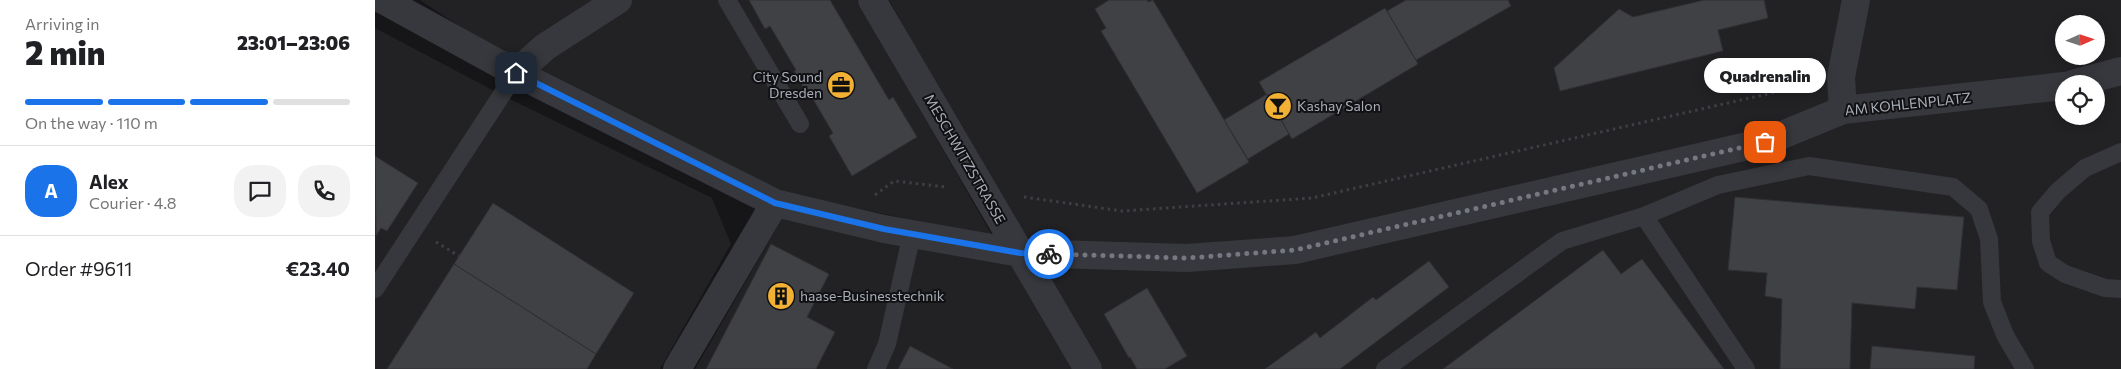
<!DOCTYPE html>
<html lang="en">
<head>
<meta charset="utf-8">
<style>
	body { margin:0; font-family:Commissioner,sans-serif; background:#f2f2f2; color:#202124; height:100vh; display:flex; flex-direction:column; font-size:19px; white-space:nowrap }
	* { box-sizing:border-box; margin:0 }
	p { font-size:16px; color:#757577 }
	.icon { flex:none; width:28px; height:28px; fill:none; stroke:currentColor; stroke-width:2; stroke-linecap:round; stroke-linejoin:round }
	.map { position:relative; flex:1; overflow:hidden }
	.drawer { display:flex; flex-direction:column; background:#fff; width:375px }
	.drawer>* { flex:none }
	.needle { width:32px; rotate:87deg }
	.tools { position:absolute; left:1680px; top:15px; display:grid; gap:10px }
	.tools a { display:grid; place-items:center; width:50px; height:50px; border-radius:50%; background:#fff; box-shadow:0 2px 12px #0003; font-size:25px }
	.pin { position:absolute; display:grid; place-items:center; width:42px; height:42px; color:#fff; margin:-21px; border-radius:10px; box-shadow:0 2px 8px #0006 }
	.courier { position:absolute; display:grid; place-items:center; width:50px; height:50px; margin:-25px; border:4px solid #1a73e8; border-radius:50%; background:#fff; color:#222; box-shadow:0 1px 6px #0007 }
	.bubble { position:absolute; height:35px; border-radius:18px; background:#fff; box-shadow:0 2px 12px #0003; font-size:16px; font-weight:800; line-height:35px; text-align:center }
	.summary em { font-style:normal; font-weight:800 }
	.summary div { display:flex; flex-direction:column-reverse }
	.summary { display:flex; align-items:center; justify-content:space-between; height:85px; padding:0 25px }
	h1 { font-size:32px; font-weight:800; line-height:38px }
	.bar { display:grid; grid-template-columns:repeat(4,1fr); gap:8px 5px; align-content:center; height:60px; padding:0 25px }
	.bar i { height:6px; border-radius:4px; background:#e0e0e0 }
	.bar .selected { background:#1a73e8 }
	.bar p { grid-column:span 4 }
	.line { display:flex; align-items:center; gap:12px; padding:0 25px; border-top:1px solid #e0e0e0 }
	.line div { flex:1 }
	.round { display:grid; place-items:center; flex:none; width:52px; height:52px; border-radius:20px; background:#f2f2f2 }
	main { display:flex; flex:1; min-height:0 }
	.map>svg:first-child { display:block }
	.built { fill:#222225; fill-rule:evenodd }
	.building { fill:#404145; stroke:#303034 }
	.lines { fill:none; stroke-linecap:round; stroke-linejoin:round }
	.path { stroke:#3d3f44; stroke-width:3; stroke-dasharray:2.5 4; stroke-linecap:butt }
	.service { stroke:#37383d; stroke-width:18 }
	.minor { stroke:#37383d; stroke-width:28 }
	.done { stroke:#757880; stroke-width:5; stroke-dasharray:0 9 }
	.route { stroke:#1a73e8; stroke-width:6 }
	.labels { text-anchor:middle; stroke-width:4; stroke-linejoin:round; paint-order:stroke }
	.poi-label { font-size:14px; fill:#a8adb8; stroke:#111113; text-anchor:start }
	.street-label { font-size:14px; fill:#a8adb8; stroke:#111113 }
</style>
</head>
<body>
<main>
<section class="drawer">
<div class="summary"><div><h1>2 min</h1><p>Arriving in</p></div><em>23:01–23:06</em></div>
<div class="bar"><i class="selected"></i><i class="selected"></i><i class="selected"></i><i></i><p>On the way · 110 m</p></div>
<div class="line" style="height:90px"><b class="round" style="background:#1a73e8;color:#fff">A</b><div><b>Alex</b><p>Courier · 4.8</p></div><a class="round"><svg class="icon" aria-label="chat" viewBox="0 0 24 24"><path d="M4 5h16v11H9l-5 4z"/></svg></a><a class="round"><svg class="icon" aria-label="phone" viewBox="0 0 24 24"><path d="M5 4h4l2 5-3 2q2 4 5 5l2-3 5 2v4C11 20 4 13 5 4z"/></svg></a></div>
<div class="line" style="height:65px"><div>Order #9611</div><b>€23.40</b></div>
</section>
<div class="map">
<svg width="1746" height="369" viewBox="0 0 1746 369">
	<rect width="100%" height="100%" fill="#161618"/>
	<path class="built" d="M 45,0 L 482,0 L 618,237 L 404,192 L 102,38 Z
		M 514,0 L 1746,0 L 1746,369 L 320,369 L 407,219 L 659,265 ZM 1689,24 L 1721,24 L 1721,56 L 1689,56 ZM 1689,84 L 1721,84 L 1721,116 L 1689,116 Z
		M 0,28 L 127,95 L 337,198 L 356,244 L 285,369 L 0,369 Z"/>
	<path class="building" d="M 374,0 L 455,0 L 514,100 L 518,97 L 542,137 L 477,176 L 454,136 L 458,133 L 432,89 L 430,90 L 419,71 L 421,70 L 395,26 L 390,29 Z
		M 734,0 L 772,0 L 773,2 L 778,0 L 874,162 L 822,193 L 726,31 L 731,28 L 720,9 Z
		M 1031,0 L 1133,0 L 1136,6 L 1041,60 L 1012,11 Z
		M 1329,0 L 1389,0 L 1393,18 L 1343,30 L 1348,51 L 1185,91 L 1179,68 L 1244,9 L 1258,17 Z
		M 1010,8 L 1043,64 L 917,139 L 884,82 Z
		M 892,94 L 914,134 L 873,159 L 849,120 Z
		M 0,156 L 43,183 L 12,231 L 6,228 L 1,236 Z
		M 1360,197 L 1589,217 L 1582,290 L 1542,287 L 1540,309 L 1477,303 L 1475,369 L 1405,369 L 1407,299 L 1390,296 L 1392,273 L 1353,270 Z
		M 118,203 L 259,293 L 221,354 L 79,264 Z
		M 396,244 L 454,274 L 432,317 L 460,332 L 441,369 L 331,369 Z
		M 1228,250 L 1246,274 L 1267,259 L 1349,369 L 1068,369 Z
		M 1054,261 L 1074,287 L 965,369 L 890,369 L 941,332 L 945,338 L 998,297 L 1001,300 Z
		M 79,264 L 221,354 L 212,369 L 12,369 Z
		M 772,288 L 812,356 L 790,369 L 762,369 L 755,357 L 754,358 L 729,314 Z
		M 535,346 L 578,369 L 523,369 Z
		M 1497,346 L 1600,356 L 1599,369 L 1495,369 Z"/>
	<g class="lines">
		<path class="path" d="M 500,195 L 519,181 L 571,187
			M 649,197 L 747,211 L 937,198 L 1436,84
			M 61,242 L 84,256"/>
		<path class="service" d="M 352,0 L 425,124
			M 1746,152 L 1710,168 L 1683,191 L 1665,212 L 1666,241 L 1673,263 L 1690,274 L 1730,288 L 1746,289
			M 1269,216 L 1371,369
			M 0,289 L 141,73
			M 501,369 L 512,344 L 537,234
			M 1010,369 L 1187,241 L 1269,216 L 1343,185 L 1434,166 L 1578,187 L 1604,209 L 1614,239 L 1617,302 L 1630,335 L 1650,369"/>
		<path class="minor" d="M 8,0 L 141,73 L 400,203 L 509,229 L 645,253 L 812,258 L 920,250 L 1390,142 L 1468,110 L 1689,86
			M 497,0 L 713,369
			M 141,73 L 170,47 L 243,0
			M 1697,84 L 1746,71
			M 1468,110 L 1466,77 L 1481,0
			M 302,369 L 400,203"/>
	</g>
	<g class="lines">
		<path class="done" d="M 674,254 L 812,258 L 920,250 L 1390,142"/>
		<path class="route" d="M 141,73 L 400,203 L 509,229 L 645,253 L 674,254"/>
	</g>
	<defs>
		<g id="office-disc" transform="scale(1.4375)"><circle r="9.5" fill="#f2b134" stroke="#111113"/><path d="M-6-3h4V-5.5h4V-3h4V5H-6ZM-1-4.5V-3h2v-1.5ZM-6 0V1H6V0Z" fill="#111"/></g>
		<g id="bar-disc" transform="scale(1.4375)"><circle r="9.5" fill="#f2b134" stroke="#111113"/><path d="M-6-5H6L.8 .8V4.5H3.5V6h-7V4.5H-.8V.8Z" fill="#111"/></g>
		<g id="building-disc" transform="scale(1.4375)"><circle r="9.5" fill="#f2b134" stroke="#111113"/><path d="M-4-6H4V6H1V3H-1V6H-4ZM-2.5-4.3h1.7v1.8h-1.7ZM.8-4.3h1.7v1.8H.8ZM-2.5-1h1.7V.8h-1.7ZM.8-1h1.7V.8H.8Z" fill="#111"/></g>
	</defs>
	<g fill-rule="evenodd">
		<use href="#office-disc" x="466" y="85"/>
		<use href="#bar-disc" x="903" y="106"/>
		<use href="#building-disc" x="406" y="296"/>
	</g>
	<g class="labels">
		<g class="poi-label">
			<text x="447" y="82" text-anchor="end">City Sound<tspan x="447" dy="16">Dresden</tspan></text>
			<text x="922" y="111">Kashay Salon</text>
			<text x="425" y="301">haase-Businesstechnik</text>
		</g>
		<g class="street-label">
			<text transform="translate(1533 104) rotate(-6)" y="5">AM KOHLENPLATZ</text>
			<text transform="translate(590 159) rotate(60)" y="5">MESCHWITZSTRASSE</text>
		</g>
	</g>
</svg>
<div class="tools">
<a><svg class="needle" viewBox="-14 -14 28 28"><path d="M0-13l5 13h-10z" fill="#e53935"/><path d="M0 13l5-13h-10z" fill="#757577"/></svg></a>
<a><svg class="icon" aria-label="locate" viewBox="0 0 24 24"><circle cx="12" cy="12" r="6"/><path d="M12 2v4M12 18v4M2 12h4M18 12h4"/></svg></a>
</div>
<div class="pin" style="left:1390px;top:142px;background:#ea580c"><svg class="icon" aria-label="bag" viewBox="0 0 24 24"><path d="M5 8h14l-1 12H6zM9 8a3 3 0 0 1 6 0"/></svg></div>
<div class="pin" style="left:141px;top:73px;background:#1f2937"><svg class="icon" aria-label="home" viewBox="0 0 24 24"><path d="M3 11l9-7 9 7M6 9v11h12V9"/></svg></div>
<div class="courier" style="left:674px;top:254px"><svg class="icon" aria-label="bike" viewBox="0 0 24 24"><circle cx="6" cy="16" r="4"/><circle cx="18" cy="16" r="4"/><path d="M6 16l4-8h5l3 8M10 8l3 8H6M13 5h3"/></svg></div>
<div class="bubble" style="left:1329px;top:58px;width:122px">Quadrenalin</div>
</div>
</main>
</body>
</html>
